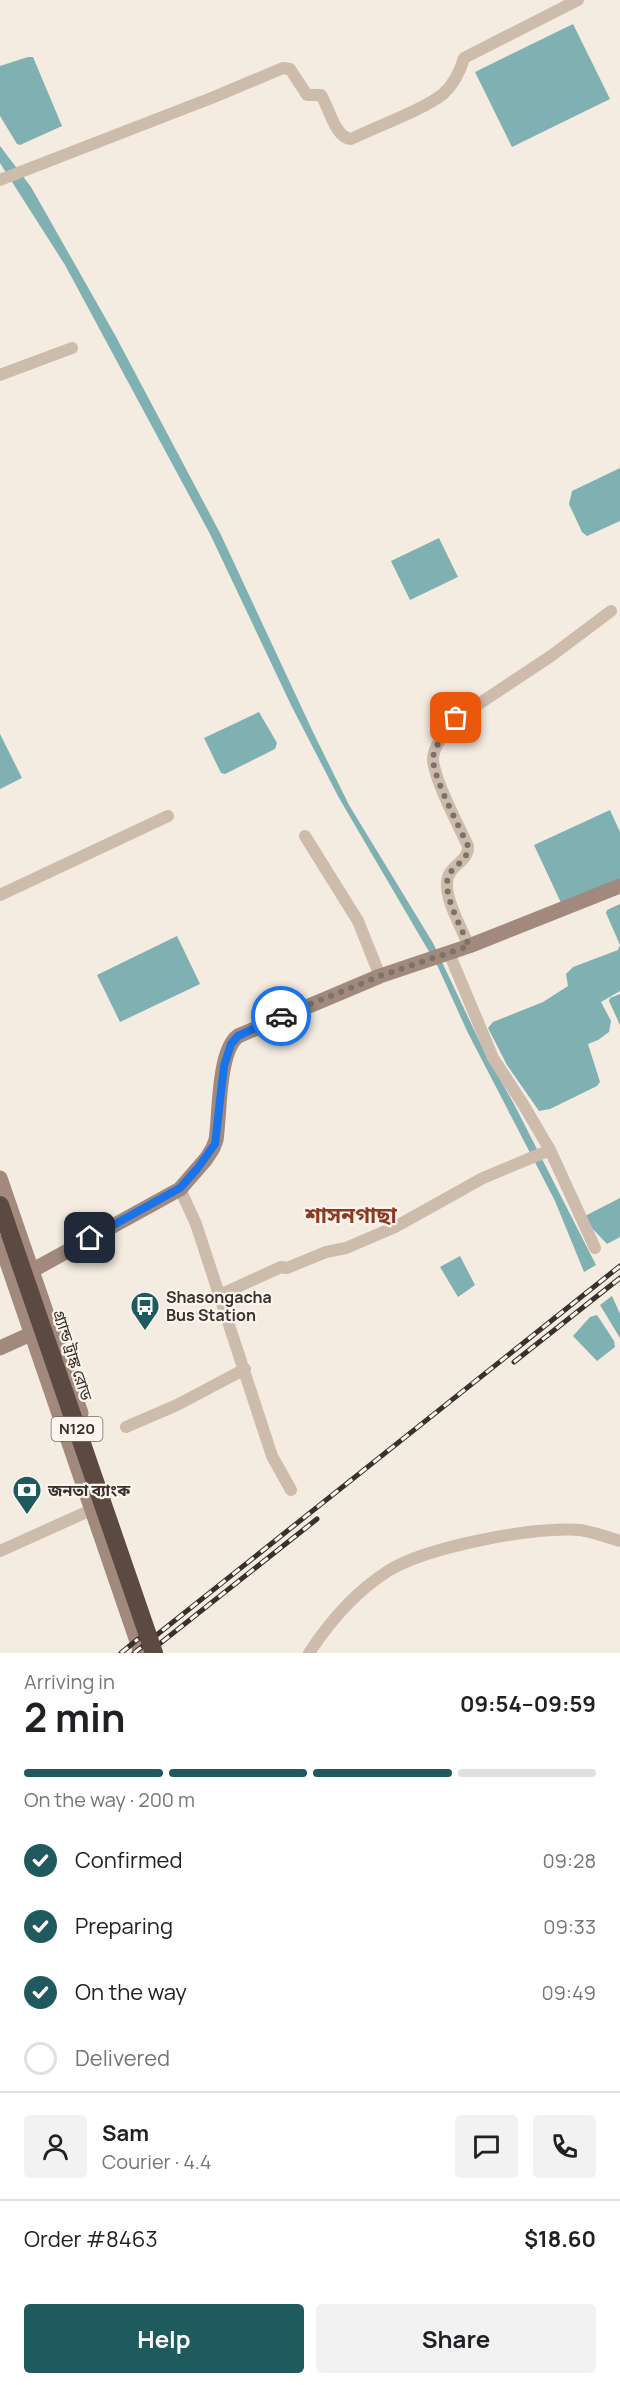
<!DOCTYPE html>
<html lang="en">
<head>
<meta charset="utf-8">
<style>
	body { margin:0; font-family:Manrope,"Noto Sans Bengali",sans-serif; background:#f2f2f2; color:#202124; height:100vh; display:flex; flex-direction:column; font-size:22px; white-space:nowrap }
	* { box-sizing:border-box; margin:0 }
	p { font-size:20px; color:#757577 }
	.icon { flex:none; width:33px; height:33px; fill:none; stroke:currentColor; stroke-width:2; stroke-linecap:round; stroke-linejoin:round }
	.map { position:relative; height:1653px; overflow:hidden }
	.drawer { display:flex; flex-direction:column; background:#fff; flex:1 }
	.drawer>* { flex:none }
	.pin { position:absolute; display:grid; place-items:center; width:51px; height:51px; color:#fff; margin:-26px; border-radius:12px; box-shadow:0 3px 9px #0006 }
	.courier { position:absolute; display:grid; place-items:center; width:60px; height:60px; margin:-30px; border:4px solid #1a73e8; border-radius:50%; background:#fff; color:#222; box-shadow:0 2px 8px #0007 }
	.overview em { font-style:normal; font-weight:700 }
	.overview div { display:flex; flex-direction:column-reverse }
	.overview { display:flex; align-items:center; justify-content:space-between; height:102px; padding:0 24px }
	h1 { font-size:39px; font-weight:700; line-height:45px }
	.bar { display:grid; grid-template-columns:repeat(4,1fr); gap:9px 6px; align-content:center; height:72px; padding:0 24px }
	.bar i { height:8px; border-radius:4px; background:#e0e0e0 }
	.bar .current { background:#1f5a5e }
	.bar p { grid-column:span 4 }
	.line { display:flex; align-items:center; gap:15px; padding:0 24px; border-top:2px solid #e0e0e0 }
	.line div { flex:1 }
	.round { display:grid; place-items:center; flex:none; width:63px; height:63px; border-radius:6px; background:#f2f2f2 }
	ol { padding:0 24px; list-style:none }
	li { display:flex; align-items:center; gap:18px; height:66px }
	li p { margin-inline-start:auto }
	li .icon { padding:6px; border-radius:50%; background:#1f5a5e; color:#fff; stroke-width:4 }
	li:last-child { color:#757577 }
	li i { width:33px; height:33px; border:3px solid #e0e0e0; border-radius:50% }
	.cta { display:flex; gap:12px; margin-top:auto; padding:12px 24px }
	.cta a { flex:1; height:69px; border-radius:6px; background:#1f5a5e; color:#fff; font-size:24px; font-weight:700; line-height:69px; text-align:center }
	.cta a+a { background:#f2f2f2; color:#202124 }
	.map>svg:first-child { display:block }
	.water { fill:#7fb0b2 }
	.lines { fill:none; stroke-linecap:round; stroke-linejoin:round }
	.street { stroke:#cdbbac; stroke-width:12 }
	.secondary { stroke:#a18a7d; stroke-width:15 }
	.rail-casing { stroke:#3b302b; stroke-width:5 }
	.rail { stroke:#fbf5ee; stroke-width:3; stroke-dasharray:9; stroke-linecap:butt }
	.highway-bridge { stroke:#5c4a42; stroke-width:18 }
	.done { stroke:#7c716b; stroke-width:6; stroke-dasharray:0 10.8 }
	.route { stroke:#1a73e8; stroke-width:8 }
	.labels { text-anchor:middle; stroke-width:4.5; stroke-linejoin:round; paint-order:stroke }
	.shield { fill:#fbf5ee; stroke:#756b66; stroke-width:1.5 }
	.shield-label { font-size:15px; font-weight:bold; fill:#3b302b }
	.poi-label { font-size:16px; font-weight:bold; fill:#3b302b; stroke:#fbf5ee; text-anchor:start }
	.street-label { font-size:16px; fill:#3b302b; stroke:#fbf5ee }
	.district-label { font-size:22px; font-weight:bold; fill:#8c3b22; stroke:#fbf5ee }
</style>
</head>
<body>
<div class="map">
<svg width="620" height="1653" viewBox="0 0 620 1653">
	<rect width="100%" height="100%" fill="#f4ebe1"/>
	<path class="water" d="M 573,24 L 610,99 L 512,147 L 475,72 Z
		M 28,57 L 33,57 L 62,126 L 20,145 L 17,144 L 0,116 L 0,66 Z
		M 0,146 L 31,187 L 115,335 L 221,535 L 313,732 L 349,805 L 433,943 L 485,1053 L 514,1104 L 596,1265 L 584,1272 L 555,1201 L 468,1033 L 438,967 L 339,798 L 291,705 L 210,534 L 65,265 L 0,163 Z
		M 620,468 L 620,521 L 587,536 L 582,532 L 569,504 L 572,491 Z
		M 439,538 L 458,577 L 410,600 L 391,561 Z
		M 259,712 L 277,743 L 275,749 L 225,774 L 221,773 L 204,738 Z
		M 0,734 L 22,778 L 0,789 Z
		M 610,810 L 620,832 L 620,879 L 562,905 L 534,845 Z
		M 620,904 L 620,991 L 601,1002 L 611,1021 L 609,1032 L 598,1040 L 588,1044 L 600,1082 L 597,1086 L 550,1109 L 539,1111 L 507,1065 L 488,1028 L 493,1022 L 543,1002 L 568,986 L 566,974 L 573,967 L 618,950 L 620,945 L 606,913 L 607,910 Z
		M 177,936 L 200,984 L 120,1022 L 97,975 Z
		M 620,994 L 620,1025 L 609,1001 L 610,998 Z
		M 620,1198 L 620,1237 L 607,1244 L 588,1224 L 585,1216 Z
		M 460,1256 L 475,1285 L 458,1297 L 440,1267 Z
		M 612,1296 L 620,1314 L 620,1338 L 600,1305 Z
		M 597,1315 L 614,1341 L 615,1347 L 597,1361 L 573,1336 L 590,1317 Z"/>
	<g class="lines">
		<path class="street" d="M 0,180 L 214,97 L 283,68 L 290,69 L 307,95 L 321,95 C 329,107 335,138 351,139 C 375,127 423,110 443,94 C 454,84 460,72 464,58 L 578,0
			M 0,375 L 72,348
			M 305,836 L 358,921 L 380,976
			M 0,895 L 168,816
			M 469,946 C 462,929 442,895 448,877 C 452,864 469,861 468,846 C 459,826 434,780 433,759 C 433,746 448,728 456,719 L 551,656 L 611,611
			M 449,953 L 493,1058 L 523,1104 L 550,1150 L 595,1248
			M 180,1189 L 196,1224 L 272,1456 L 291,1490
			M 220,1295 L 281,1267 L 287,1268 L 326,1252 L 346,1248 L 395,1227 L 483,1178 L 550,1150
			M 126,1427 L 177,1405 L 245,1369
			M 0,1551 L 91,1510
			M 309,1653 C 330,1621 355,1592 388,1571 C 426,1547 535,1526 580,1530 C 593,1532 607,1537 620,1541"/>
		<path class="secondary" d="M 0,1178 L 81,1413
			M 0,1242 L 141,1653
			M 36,1289 L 31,1273 L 33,1270 L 180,1189 L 206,1159 L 213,1148 L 216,1140 C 220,1114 218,1051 238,1036 L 380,976 L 469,946 L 620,886
			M 0,1348 L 46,1327 L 47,1321"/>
		<g class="rail-casing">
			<path id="rail" d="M 514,1362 L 620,1278
				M 121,1653 L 138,1639
				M 134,1653 L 620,1266
				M 148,1653 L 317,1519"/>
		</g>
		<use href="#rail" class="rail"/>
		<path class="highway-bridge" d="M 0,1205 L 154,1653"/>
	</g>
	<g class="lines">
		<path class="done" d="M 281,1016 L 380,976 L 469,946 C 462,929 439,889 450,873 C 456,864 469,859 468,846 C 459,826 434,780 433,759 C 433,748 448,727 456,718"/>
		<path class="route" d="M 90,1238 L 180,1188 L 197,1169 L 215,1144 L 224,1066 L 231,1044 L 238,1036 L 281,1016"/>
	</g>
	<defs>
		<g id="bus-pin" transform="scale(1.5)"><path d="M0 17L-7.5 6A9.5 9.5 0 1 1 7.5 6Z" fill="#1f5a5e" stroke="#fbf5ee"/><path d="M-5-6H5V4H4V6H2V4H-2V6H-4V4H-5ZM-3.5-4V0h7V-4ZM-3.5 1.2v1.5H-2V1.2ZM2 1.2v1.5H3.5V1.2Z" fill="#fff"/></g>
		<g id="bank-pin" transform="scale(1.5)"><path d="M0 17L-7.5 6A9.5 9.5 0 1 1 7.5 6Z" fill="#1f5a5e" stroke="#fbf5ee"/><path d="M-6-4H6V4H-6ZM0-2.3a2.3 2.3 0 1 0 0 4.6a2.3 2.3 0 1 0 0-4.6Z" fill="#fff"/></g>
	</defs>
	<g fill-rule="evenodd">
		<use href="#bus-pin" x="145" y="1306"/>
		<use href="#bank-pin" x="27" y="1490"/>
	</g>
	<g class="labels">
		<rect class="shield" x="51.5" y="1417" width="51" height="24" rx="4.5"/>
		<g class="shield-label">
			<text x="77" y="1434">N120</text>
		</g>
		<g class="poi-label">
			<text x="166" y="1303">Shasongacha<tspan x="166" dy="18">Bus Station</tspan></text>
			<text x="48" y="1496">জনতা ব্যাংক</text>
		</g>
		<g class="street-label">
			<text transform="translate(73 1355) rotate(72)" y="6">গ্র্যান্ড ট্রাঙ্ক রোড</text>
		</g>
		<g class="district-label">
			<text x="351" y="1223">শাসনগাছা</text>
		</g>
	</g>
</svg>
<div class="pin" style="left:456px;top:718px;background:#ea580c"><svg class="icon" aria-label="bag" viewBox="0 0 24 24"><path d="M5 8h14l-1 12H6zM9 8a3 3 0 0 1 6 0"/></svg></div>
<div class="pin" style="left:90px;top:1238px;background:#1f2937"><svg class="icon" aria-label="home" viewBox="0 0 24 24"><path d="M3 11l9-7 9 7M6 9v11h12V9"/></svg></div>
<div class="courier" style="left:281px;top:1016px"><svg class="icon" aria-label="car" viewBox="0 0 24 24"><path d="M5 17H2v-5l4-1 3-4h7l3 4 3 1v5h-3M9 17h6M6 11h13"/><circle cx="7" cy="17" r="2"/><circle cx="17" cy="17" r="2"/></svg></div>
</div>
<section class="drawer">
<div class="overview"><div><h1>2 min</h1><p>Arriving in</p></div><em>09:54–09:59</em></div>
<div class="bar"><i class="current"></i><i class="current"></i><i class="current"></i><i></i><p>On the way · 200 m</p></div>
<ol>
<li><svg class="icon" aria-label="check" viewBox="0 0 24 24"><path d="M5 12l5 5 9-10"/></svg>Confirmed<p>09:28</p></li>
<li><svg class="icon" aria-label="check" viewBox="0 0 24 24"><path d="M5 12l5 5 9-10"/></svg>Preparing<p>09:33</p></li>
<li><svg class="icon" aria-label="check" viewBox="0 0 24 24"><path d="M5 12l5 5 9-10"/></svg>On the way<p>09:49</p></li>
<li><i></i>Delivered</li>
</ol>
<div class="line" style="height:108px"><a class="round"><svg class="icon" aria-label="person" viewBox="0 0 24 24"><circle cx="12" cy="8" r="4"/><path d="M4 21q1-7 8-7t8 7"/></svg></a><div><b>Sam</b><p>Courier · 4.4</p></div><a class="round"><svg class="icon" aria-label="chat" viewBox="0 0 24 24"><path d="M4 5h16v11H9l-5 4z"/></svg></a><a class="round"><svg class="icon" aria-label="phone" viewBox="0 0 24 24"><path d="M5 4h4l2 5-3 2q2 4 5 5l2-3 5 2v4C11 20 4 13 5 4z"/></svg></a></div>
<div class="line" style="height:78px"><div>Order #8463</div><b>$18.60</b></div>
<div class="cta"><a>Help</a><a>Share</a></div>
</section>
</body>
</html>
